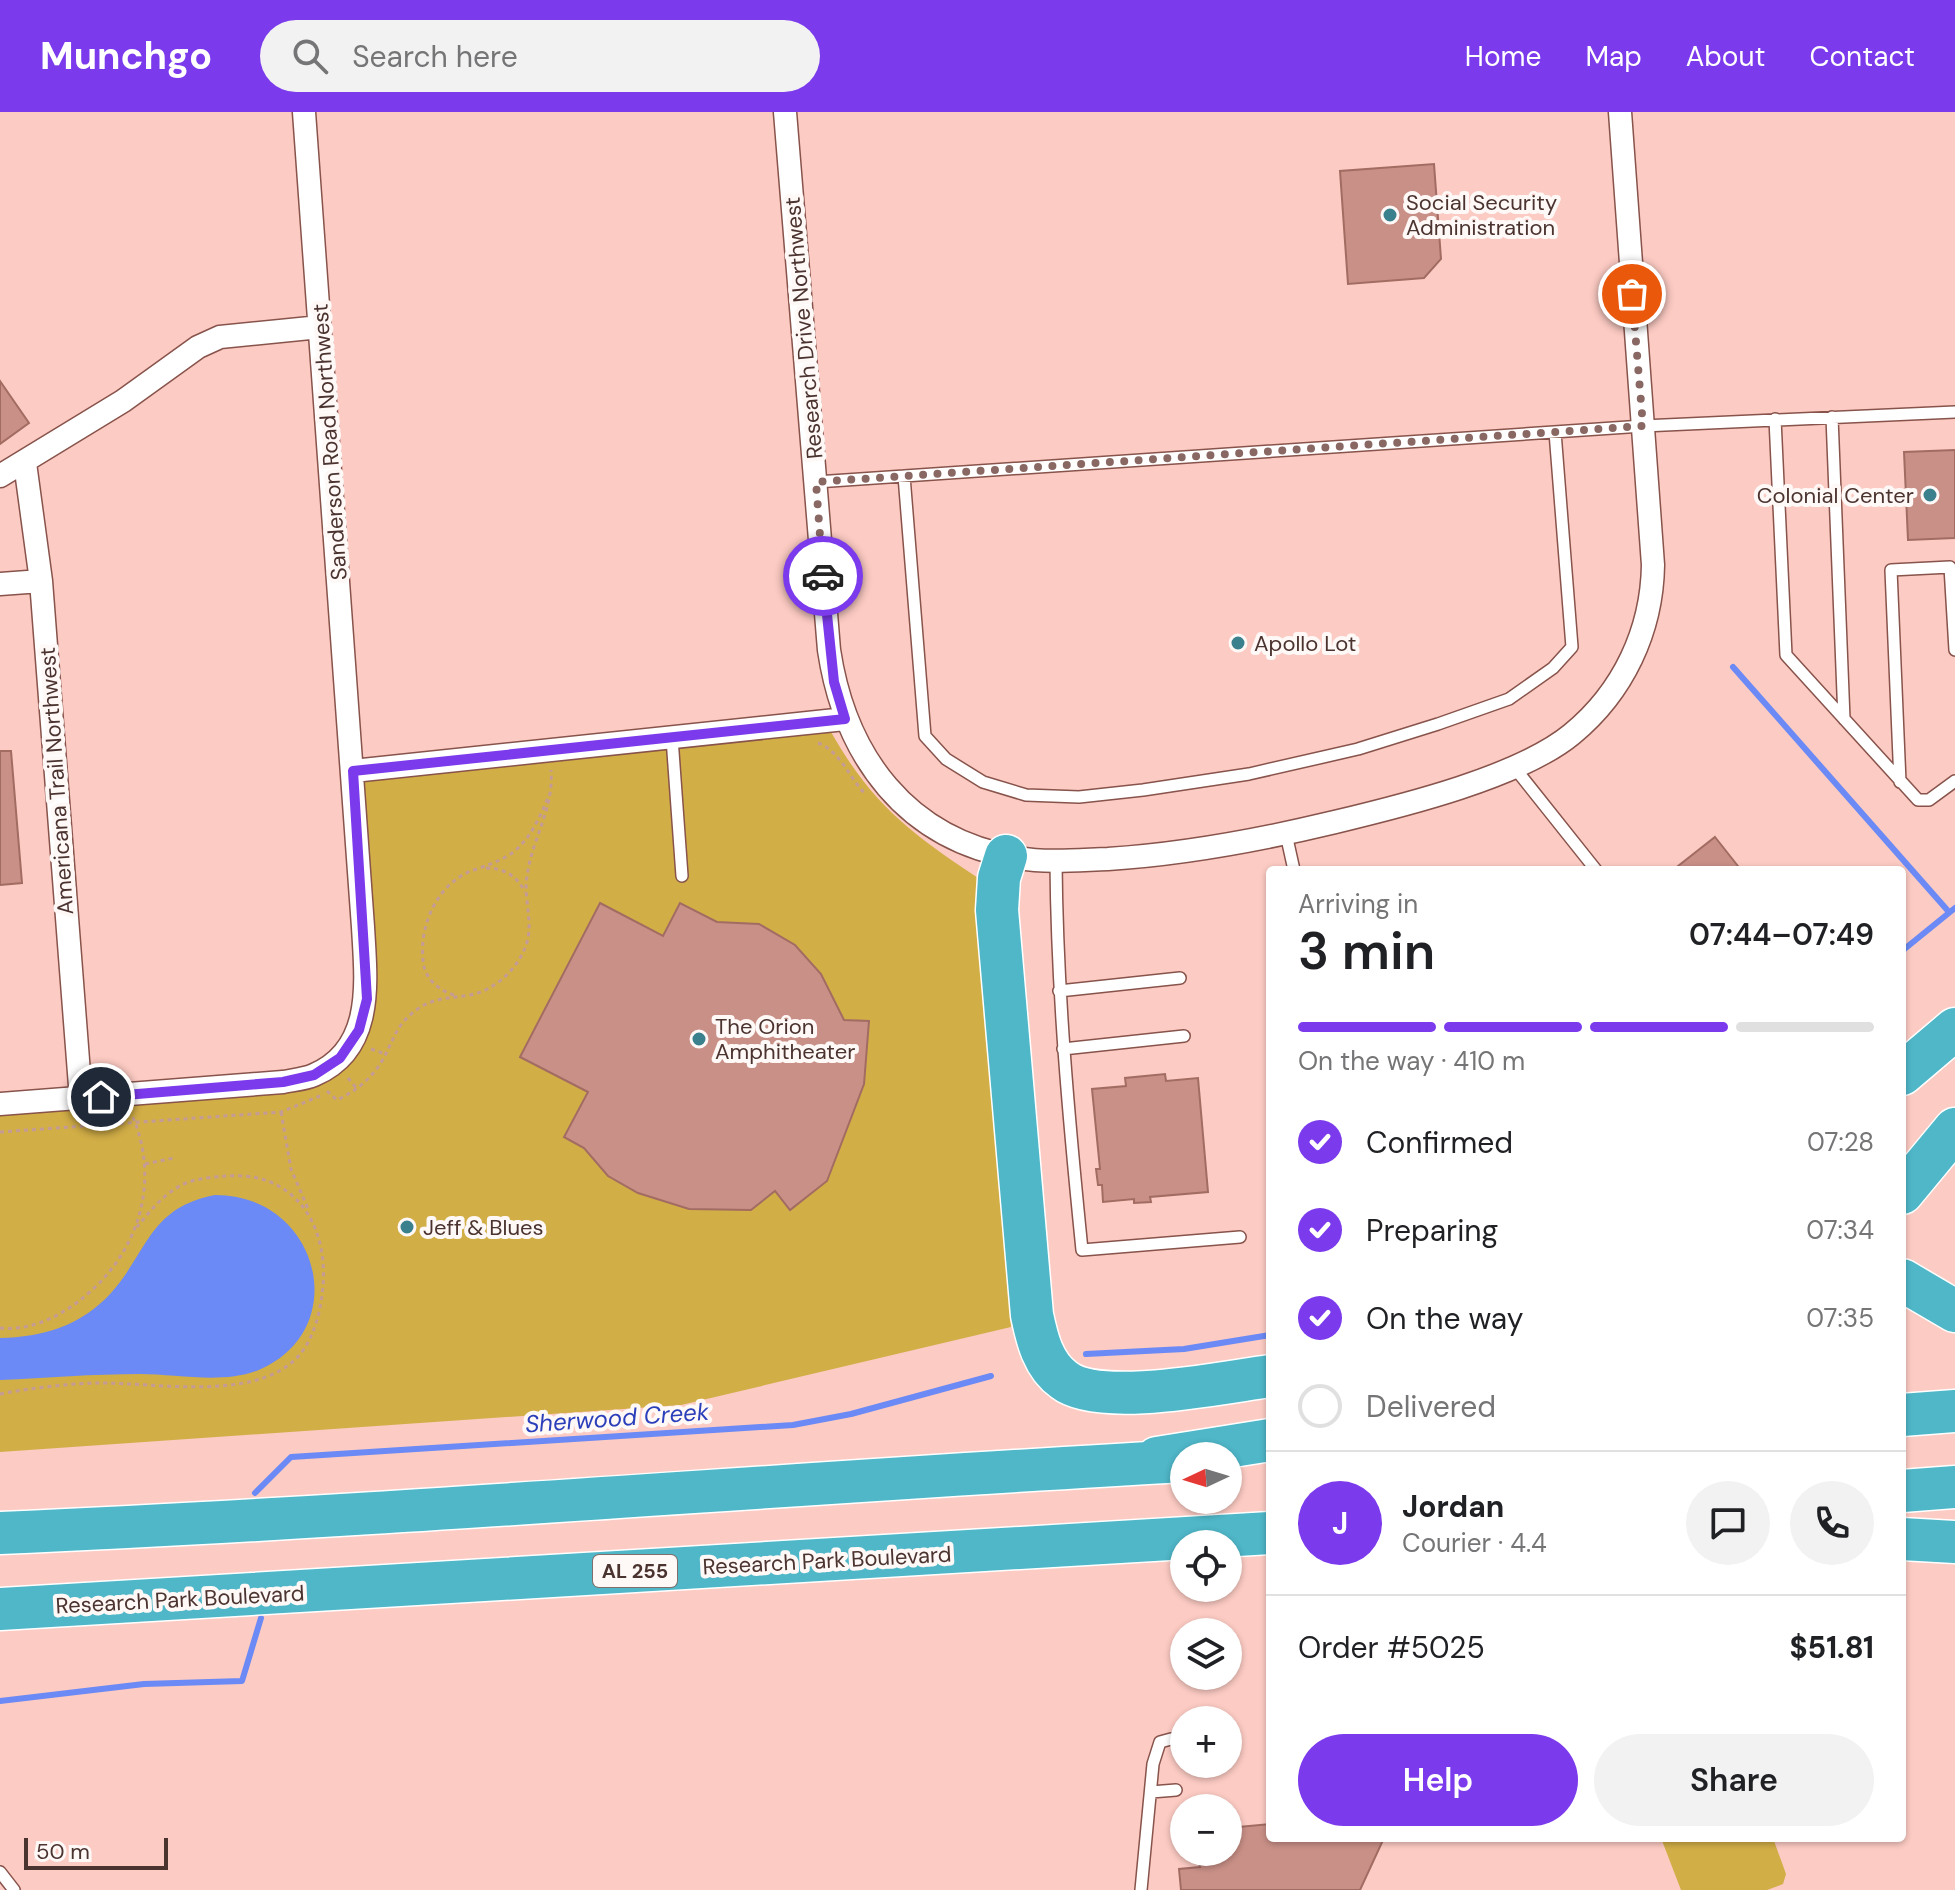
<!DOCTYPE html>
<html lang="en">
<head>
<meta charset="utf-8">
<style>
	body { margin:0; font-family:"DM Sans",sans-serif; background:#f2f2f2; color:#202124; height:100vh; display:flex; flex-direction:column; font-size:30px; white-space:nowrap }
	* { box-sizing:border-box; margin:0 }
	p { font-size:26px; color:#757577 }
	.icon { flex:none; width:44px; height:44px; fill:none; stroke:currentColor; stroke-width:2; stroke-linecap:round; stroke-linejoin:round }
	.map { position:relative; flex:1; overflow:hidden }
	.panel { position:absolute; left:1266px; top:754px; width:640px; height:976px; display:flex; flex-direction:column; background:#fff; border-radius:8px; box-shadow:0 2px 6px #0004 }
	.panel>* { flex:none }
	.needle { width:52px; rotate:266deg }
	.tools { position:absolute; left:1170px; top:1330px; display:grid; gap:16px }
	.tools a { display:grid; place-items:center; width:72px; height:72px; border-radius:50%; background:#fff; box-shadow:0 2px 6px #0004; font-size:40px }
	.scale { position:absolute; left:24px; bottom:20px; width:144px; box-sizing:border-box; padding-left:8px; border:4px solid #4b332f; border-top:0; font-size:22px; line-height:28px; white-space:nowrap; color:#4b332f; -webkit-text-stroke:6px #fef8f7; paint-order:stroke }
	.pin { position:absolute; display:grid; place-items:center; width:68px; height:68px; color:#fff; margin:-34px; border:4px solid #fff; border-radius:50%; box-shadow:0 2px 8px #0007 }
	.courier { position:absolute; display:grid; place-items:center; width:80px; height:80px; margin:-40px; border:6px solid #7c3aed; border-radius:50%; background:#fff; color:#222; box-shadow:0 2px 10px #0007 }
	.summary em { font-style:normal; font-weight:600 }
	.summary div { display:flex; flex-direction:column-reverse }
	.summary { display:flex; align-items:center; justify-content:space-between; height:136px; padding:0 32px }
	h1 { font-size:52px; font-weight:600; line-height:60px }
	.bar { display:grid; grid-template-columns:repeat(4,1fr); gap:12px 8px; align-content:center; height:96px; padding:0 32px }
	.bar i { height:10px; border-radius:6px; background:#e0e0e0 }
	.bar .selected { background:#7c3aed }
	.bar p { grid-column:span 4 }
	.line { display:flex; align-items:center; gap:20px; padding:0 32px; border-top:2px solid #e0e0e0 }
	.line div { flex:1 }
	.round { display:grid; place-items:center; flex:none; width:84px; height:84px; border-radius:42px; background:#f2f2f2 }
	ol { padding:0 32px; list-style:none }
	li { display:flex; align-items:center; gap:24px; height:88px }
	li p { margin-inline-start:auto }
	li .icon { padding:8px; border-radius:50%; background:#7c3aed; color:#fff; stroke-width:4 }
	li:last-child { color:#757577 }
	li i { width:44px; height:44px; border:4px solid #e0e0e0; border-radius:50% }
	.cta { display:flex; gap:16px; margin-top:auto; padding:16px 32px }
	.cta a { flex:1; height:92px; border-radius:48px; background:#7c3aed; color:#fff; font-size:32px; font-weight:600; line-height:92px; text-align:center }
	.cta a+a { background:#f2f2f2; color:#202124 }
	header { display:flex; align-items:center; gap:48px; box-sizing:border-box; height:112px; padding:0 40px; background:#7c3aed; color:#fff }
	header strong { font-size:38px }
	nav { display:flex; gap:44px; margin-inline-start:auto; font-size:28px }
	.search { width:560px; height:72px; background:#f2f2f2; display:flex; align-items:center; gap:20px; box-sizing:border-box; padding:0 28px; border-radius:44px; color:#757577; font-size:30px }
	.map>svg:first-child { display:block }
	.green { fill:#d2ae47 }
	.water { fill:#6b8af5 }
	.lines { fill:none; stroke-linecap:round; stroke-linejoin:round }
	.stream { stroke:#6b8af5; stroke-width:6 }
	.building { fill:#c99087; stroke:#a26c63; stroke-width:2 }
	.lane-casing { stroke:#87534b; stroke-width:14 }
	.street-casing { stroke:#87534b; stroke-width:25 }
	.highway-casing { stroke:#fff; stroke-width:45 }
	.path { stroke:#c59c95; stroke-width:3; stroke-dasharray:4 4; stroke-linecap:butt }
	.lane { stroke:#fff; stroke-width:11 }
	.street { stroke:#fff; stroke-width:22 }
	.highway { stroke:#4fb7c8; stroke-width:42 }
	.done { stroke:#896863; stroke-width:8; stroke-dasharray:0 14.4 }
	.route { stroke:#7c3aed; stroke-width:10 }
	.poi-dot { fill:#3b818d; stroke:#fef8f7; stroke-width:3 }
	.labels { text-anchor:middle; stroke-width:8; stroke-linejoin:round; paint-order:stroke }
	.shield { fill:#fef8f7; stroke:#816e6b; stroke-width:2 }
	.shield-label { font-size:20px; font-weight:bold; fill:#4b332f }
	.poi-label { font-size:22px; fill:#4b332f; stroke:#fef8f7; text-anchor:start }
	.street-label { font-size:22px; fill:#4b332f; stroke:#fef8f7 }
	.water-label { font-size:24px; font-style:italic; fill:#2c3fba; stroke:#fef8f7 }
</style>
</head>
<body>
<header>
<strong>Munchgo</strong>
<div class="search"><svg class="icon" aria-label="search" viewBox="0 0 24 24"><circle cx="10" cy="10" r="6"/><path d="M15 15l6 6"/></svg>Search here</div>
<nav><a>Home</a><a>Map</a><a>About</a><a>Contact</a></nav>
</header>
<div class="map">
<svg width="1955" height="1778" viewBox="0 0 1955 1778">
	<rect width="100%" height="100%" fill="#fccbc3"/>
	<path class="green" d="M 818,619 L 831,620 C 874,696 914,723 984,770 L 1011,1215 L 681,1293 L 0,1340 L 0,989 L 314,963 L 359,918 L 353,659 Z
		M 1661,1726 L 1773,1726 L 1786,1762 L 1783,1772 L 1767,1778 L 1681,1778 Z"/>
	<path class="water" d="M 215,1083 C 319,1083 353,1216 261,1257 C 225,1273 178,1262 140,1262 C 93,1262 47,1266 0,1268 L 0,1226 C 43,1225 81,1214 111,1181 C 149,1138 149,1096 215,1083 Z"/>
	<g class="lines">
		<path class="stream" d="M 1733,555 L 1949,800
			M 1902,839 L 1955,796
			M 1086,1242 L 1184,1237 L 1270,1223
			M 255,1381 L 291,1345 L 793,1313 L 851,1302 L 991,1264
			M 0,1589 L 144,1572 L 242,1569 L 261,1506"/>
	</g>
	<path class="building" d="M 1434,52 L 1441,147 L 1424,166 L 1348,172 L 1340,59 Z
		M 0,269 L 29,311 L 0,332 Z
		M 1955,338 L 1955,426 L 1908,428 L 1904,340 Z
		M 0,639 L 11,639 L 22,771 L 0,773 Z
		M 1715,725 L 1741,758 L 1673,758 Z
		M 600,791 L 663,824 L 680,791 L 717,810 L 759,812 L 795,833 L 821,862 L 844,908 L 869,909 L 864,972 L 827,1069 L 790,1098 L 775,1079 L 751,1098 L 689,1097 L 638,1081 L 608,1064 L 584,1036 L 564,1025 L 588,980 L 520,945 Z
		M 1165,962 L 1166,969 L 1198,966 L 1208,1080 L 1150,1085 L 1151,1090 L 1134,1091 L 1134,1087 L 1103,1090 L 1102,1073 L 1098,1073 L 1096,1057 L 1100,1057 L 1092,977 L 1126,974 L 1125,966 Z
		M 1270,1712 L 1270,1726 L 1384,1726 L 1360,1778 L 1181,1778 L 1179,1757 L 1200,1755 L 1199,1751 L 1213,1750 L 1212,1740 L 1228,1740 L 1228,1716 Z"/>
	<g class="lines">
		<g class="lane-casing">
			<path id="lane" d="M 1832,305 L 1844,607
				M 1775,307 L 1786,543 L 1918,688 L 1929,688 L 1955,669
				M 904,364 L 925,624 L 946,647 L 983,670 L 1026,683 L 1079,685 L 1143,678 L 1249,662 L 1358,637 L 1438,612 L 1509,587 L 1553,556 L 1572,535 L 1555,320
				M 816,370 L 1643,314 L 1955,300
				M 672,626 L 682,764
				M 1514,655 L 1596,758
				M 1900,670 L 1891,458 L 1950,455 L 1955,538
				M 1286,722 L 1294,758
				M 1056,750 C 1057,880 1069,1009 1082,1138 L 1240,1125
				M 1059,879 L 1180,866
				M 1063,937 L 1184,924
				M 1151,1680 L 1176,1678
				M 0,1760 L 14,1778
				M 1141,1778 L 1153,1652 L 1160,1630 L 1171,1627"/>
		</g>
		<g class="street-casing">
			<path id="street" d="M 785,0 L 829,538 C 845,644 906,728 1018,746 C 1048,751 1078,748 1108,747 C 1186,742 1260,728 1335,710 C 1402,694 1520,665 1572,622 C 1623,580 1652,519 1653,453 L 1620,0
				M 25,351 L 41,469 L 81,987
				M 0,364 L 123,289 L 198,235 L 220,225 L 320,215
				M 0,472 L 41,469
				M 353,659 L 845,607
				M 0,992 L 283,970 C 293,968 305,967 314,963 C 375,937 366,869 363,815 L 304,0"/>
		</g>
		<g class="highway-casing">
			<path id="highway" d="M 1006,744 L 999,766 L 997,798 L 1032,1203 C 1037,1227 1043,1253 1064,1268 C 1100,1296 1224,1270 1270,1264
				M 1902,962 L 1955,917
				M 1902,1081 L 1955,1017
				M 1902,1168 L 1955,1199
				M 1902,1303 L 1955,1299
				M 1157,1346 L 1270,1328
				M 1902,1379 L 1955,1375
				M 0,1421 C 395,1404 789,1371 1184,1349
				M 1902,1427 L 1955,1430
				M 0,1497 L 1270,1421"/>
		</g>
		<path class="path" d="M 818,631 C 840,639 849,665 865,682
			M 486,756 C 504,756 517,764 525,780
			M 454,883 C 438,878 424,866 423,848 C 419,813 438,770 474,758 C 490,752 505,748 518,736 C 532,723 542,701 549,683
			M 371,937 L 385,942
			M 348,966 L 358,978
			M 327,979 L 337,988 C 356,979 371,967 382,949 C 392,932 395,916 410,903 C 440,876 465,893 494,873 C 508,864 519,851 525,836 C 535,812 523,789 527,764 C 532,727 554,697 551,658
			M 281,1000 L 291,1057 L 309,1099
			M 0,1020 L 281,1000 L 320,984
			M 145,1052 L 174,1046
			M 0,1216 C 31,1219 61,1204 84,1185 C 139,1140 161,1069 132,1003
			M 0,1282 C 31,1276 65,1272 96,1271 C 155,1270 266,1293 304,1237 C 316,1219 321,1196 323,1174 C 328,1113 295,1059 227,1064 C 214,1065 199,1066 186,1071 C 165,1080 151,1098 137,1115"/>
		<use href="#lane" class="lane"/>
		<use href="#street" class="street"/>
		<use href="#highway" class="highway"/>
	</g>
	<g class="lines">
		<path class="done" d="M 823,464 L 816,370 L 1643,314 L 1632,182"/>
		<path class="route" d="M 101,985 L 283,970 L 314,963 L 340,946 L 359,918 L 367,887 L 353,659 L 845,607 L 834,570 L 823,464"/>
	</g>
	<g class="poi-dot">
		<circle cx="1390" cy="103" r="8"/>
		<circle cx="1930" cy="383" r="8"/>
		<circle cx="1238" cy="531" r="8"/>
		<circle cx="699" cy="927" r="8"/>
		<circle cx="407" cy="1115" r="8"/>
	</g>
	<g class="labels">
		<rect class="shield" x="593" y="1443" width="84" height="32" rx="6"/>
		<g class="shield-label">
			<text x="635" y="1466">AL 255</text>
		</g>
		<g class="poi-label">
			<text x="1406" y="98">Social Security<tspan x="1406" dy="25">Administration</tspan></text>
			<text x="1914" y="391" text-anchor="end">Colonial Center</text>
			<text x="1254" y="539">Apollo Lot</text>
			<text x="715" y="922">The Orion<tspan x="715" dy="25">Amphitheater</tspan></text>
			<text x="423" y="1123">Jeff &amp; Blues</text>
		</g>
		<g class="street-label">
			<text transform="translate(803 216) rotate(-95)" y="8">Research Drive Northwest</text>
			<text transform="translate(329 330) rotate(-94)" y="8">Sanderson Road Northwest</text>
			<text transform="translate(56 669) rotate(-94)" y="8">Americana Trail Northwest</text>
			<text transform="translate(827 1448) rotate(-3)" y="8">Research Park Boulevard</text>
			<text transform="translate(180 1487) rotate(-3)" y="8">Research Park Boulevard</text>
		</g>
		<g class="water-label">
			<text transform="translate(617 1306) rotate(-4)" y="8">Sherwood Creek</text>
		</g>
	</g>
</svg>
<div class="tools">
<a><svg class="needle" viewBox="-14 -14 28 28"><path d="M0-13l5 13h-10z" fill="#e53935"/><path d="M0 13l5-13h-10z" fill="#757577"/></svg></a>
<a><svg class="icon" aria-label="locate" viewBox="0 0 24 24"><circle cx="12" cy="12" r="6"/><path d="M12 2v4M12 18v4M2 12h4M18 12h4"/></svg></a>
<a><svg class="icon" aria-label="layers" viewBox="0 0 24 24"><path d="M12 4l9 5-9 5-9-5zM3 14l9 5 9-5"/></svg></a>
<a>+</a>
<a>−</a>
</div>
<div class="scale">50 m</div>
<div class="pin" style="left:1632px;top:182px;background:#ea580c"><svg class="icon" aria-label="bag" viewBox="0 0 24 24"><path d="M5 8h14l-1 12H6zM9 8a3 3 0 0 1 6 0"/></svg></div>
<div class="pin" style="left:101px;top:985px;background:#1f2937"><svg class="icon" aria-label="home" viewBox="0 0 24 24"><path d="M3 11l9-7 9 7M6 9v11h12V9"/></svg></div>
<div class="courier" style="left:823px;top:464px"><svg class="icon" aria-label="car" viewBox="0 0 24 24"><path d="M5 17H2v-5l4-1 3-4h7l3 4 3 1v5h-3M9 17h6M6 11h13"/><circle cx="7" cy="17" r="2"/><circle cx="17" cy="17" r="2"/></svg></div>
<section class="panel">
<div class="summary"><div><h1>3 min</h1><p>Arriving in</p></div><em>07:44–07:49</em></div>
<div class="bar"><i class="selected"></i><i class="selected"></i><i class="selected"></i><i></i><p>On the way · 410 m</p></div>
<ol>
<li><svg class="icon" aria-label="check" viewBox="0 0 24 24"><path d="M5 12l5 5 9-10"/></svg>Confirmed<p>07:28</p></li>
<li><svg class="icon" aria-label="check" viewBox="0 0 24 24"><path d="M5 12l5 5 9-10"/></svg>Preparing<p>07:34</p></li>
<li><svg class="icon" aria-label="check" viewBox="0 0 24 24"><path d="M5 12l5 5 9-10"/></svg>On the way<p>07:35</p></li>
<li><i></i>Delivered</li>
</ol>
<div class="line" style="height:144px"><b class="round" style="background:#7c3aed;color:#fff">J</b><div><b>Jordan</b><p>Courier · 4.4</p></div><a class="round"><svg class="icon" aria-label="chat" viewBox="0 0 24 24"><path d="M4 5h16v11H9l-5 4z"/></svg></a><a class="round"><svg class="icon" aria-label="phone" viewBox="0 0 24 24"><path d="M5 4h4l2 5-3 2q2 4 5 5l2-3 5 2v4C11 20 4 13 5 4z"/></svg></a></div>
<div class="line" style="height:104px"><div>Order #5025</div><b>$51.81</b></div>
<div class="cta"><a>Help</a><a>Share</a></div>
</section>
</div>
</body>
</html>
